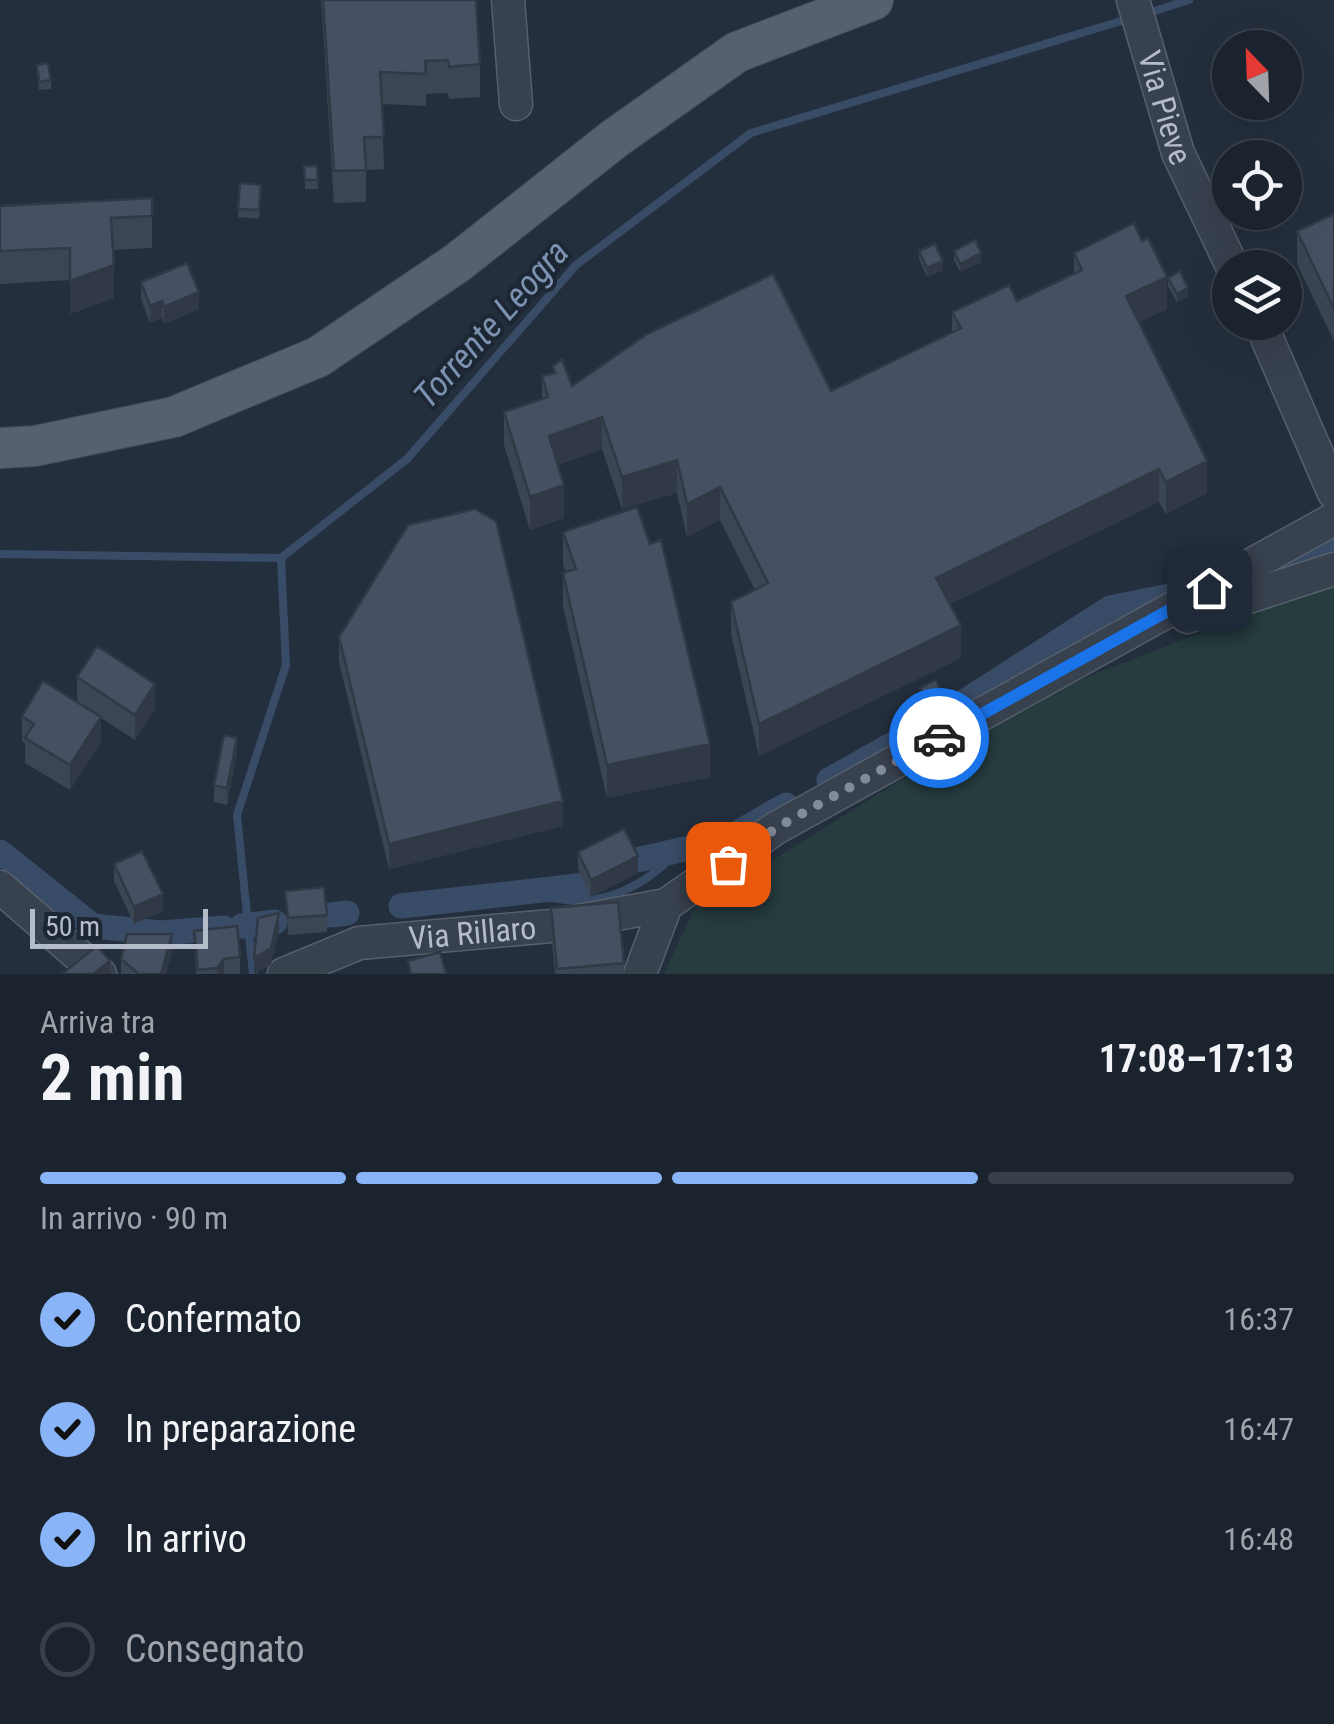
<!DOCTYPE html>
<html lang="it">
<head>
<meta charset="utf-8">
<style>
	body { margin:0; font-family:"Roboto Condensed",sans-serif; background:#242b36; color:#f1f3f6; height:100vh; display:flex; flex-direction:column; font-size:38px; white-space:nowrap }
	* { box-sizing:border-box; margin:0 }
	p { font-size:32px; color:#a0a4aa }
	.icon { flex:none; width:55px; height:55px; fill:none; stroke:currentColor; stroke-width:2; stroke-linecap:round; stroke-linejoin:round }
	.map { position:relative; height:974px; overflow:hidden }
	.panel { display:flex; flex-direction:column; background:#1b232e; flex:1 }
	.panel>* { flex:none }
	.needle { width:65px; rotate:337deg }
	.tools { position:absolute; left:1212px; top:30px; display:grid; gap:20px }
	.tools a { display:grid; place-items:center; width:90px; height:90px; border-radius:50%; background:#1b232e; box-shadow:0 10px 40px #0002,0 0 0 2px #39404a; font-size:50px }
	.scale { position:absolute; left:30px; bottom:25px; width:178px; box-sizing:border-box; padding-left:10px; border:5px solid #b4bcc9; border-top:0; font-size:28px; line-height:35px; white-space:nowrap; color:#b4bcc9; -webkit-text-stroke:8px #1d2633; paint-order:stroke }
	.pin { position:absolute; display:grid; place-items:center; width:85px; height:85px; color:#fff; margin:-42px; border-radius:20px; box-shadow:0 5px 15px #0006 }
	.courier { position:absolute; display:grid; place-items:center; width:100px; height:100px; margin:-50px; border:8px solid #1a73e8; border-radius:50%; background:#fff; color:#222; box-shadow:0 2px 12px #0007 }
	.summary em { font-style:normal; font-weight:700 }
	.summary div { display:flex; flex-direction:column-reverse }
	.summary { display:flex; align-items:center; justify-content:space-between; height:170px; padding:0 40px }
	h1 { font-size:65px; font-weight:700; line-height:75px }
	.bar { display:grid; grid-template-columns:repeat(4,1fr); gap:15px 10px; align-content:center; height:120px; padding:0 40px }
	.bar i { height:12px; border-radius:8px; background:#39404a }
	.bar .on { background:#8ab4f8 }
	.bar p { grid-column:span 4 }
	ol { padding:0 40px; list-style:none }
	li { display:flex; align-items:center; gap:30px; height:110px }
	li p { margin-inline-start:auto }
	li .icon { padding:10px; border-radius:50%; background:#8ab4f8; color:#111; stroke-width:4 }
	li:last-child { color:#a0a4aa }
	li i { width:55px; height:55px; border:5px solid #39404a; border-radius:50% }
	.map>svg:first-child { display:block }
	.green { fill:#263c3f }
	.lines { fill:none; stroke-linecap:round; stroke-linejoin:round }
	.stream { stroke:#394c67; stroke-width:8 }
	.canal { stroke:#394c67; stroke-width:25 }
	.minor-casing { stroke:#565f6c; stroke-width:35 }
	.major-casing { stroke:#414a57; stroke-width:42 }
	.minor { stroke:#38414e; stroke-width:32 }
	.major { stroke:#56606e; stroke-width:40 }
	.wall { fill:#3b4654 }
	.shaded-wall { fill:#303945 }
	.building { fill:#455162; stroke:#303945; stroke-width:2.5 }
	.done { stroke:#828b98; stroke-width:10; stroke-dasharray:0 18 }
	.route { stroke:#1a73e8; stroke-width:12 }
	.labels { text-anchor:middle; stroke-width:8; stroke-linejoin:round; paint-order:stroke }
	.street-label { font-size:32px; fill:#b4bcc9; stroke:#1d2633 }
	.water-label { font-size:35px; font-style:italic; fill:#7c92b1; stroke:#1d2633 }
</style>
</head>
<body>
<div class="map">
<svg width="1334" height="974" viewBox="0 0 1334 974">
	<rect width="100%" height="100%" fill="#242f3e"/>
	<path class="green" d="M 1334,580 L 1334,974 L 664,974 L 694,909 L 1029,700 Z"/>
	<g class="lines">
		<path class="stream" d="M 1145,14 L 1189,0
			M 0,554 L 281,558 L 407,459 L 576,265 L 751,133 L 1131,18
			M 530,891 C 587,914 638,894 679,850
			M 253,974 L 237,815 L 286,665 L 281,558"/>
		<path class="canal" d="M 1286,571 L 1334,550
			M 829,780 L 936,720 L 1110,608 L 1189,592
			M 0,852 L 93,926 L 161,933 L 224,928
			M 632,861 L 725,840 L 786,805
			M 401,906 L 586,885
			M 330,915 L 347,913
			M 242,926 L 275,922"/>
		<g class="minor-casing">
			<g id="minor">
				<path d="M 508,0 L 516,104"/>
				<path id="s1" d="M 1133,0 L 1178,153 L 1233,268"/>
				<path d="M 1260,322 L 1334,493"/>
				<path d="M 1187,617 L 1334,569"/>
				<path d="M 0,887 L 100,974"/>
				<path id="s2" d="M 284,974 L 359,943 L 551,926 L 666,905 L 776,828 L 1334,519"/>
				<path d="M 640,974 L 666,905"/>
			</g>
		</g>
		<g class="major-casing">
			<path id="major" d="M 0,448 L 35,446 L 174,417 L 318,357 L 457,263 L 614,139 L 737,52 L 873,0"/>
		</g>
		<use href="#minor" class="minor"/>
		<use href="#major" class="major"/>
	</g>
	<path class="wall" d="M 321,0 L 476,0 L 480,64 L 480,97 L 449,99 L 448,93 L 426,94 L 426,106 L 382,104 L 384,169 L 366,170 L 366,202 L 334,203 Z
		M 37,65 L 51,80 L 51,89 L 39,90 Z
		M 304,166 L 317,166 L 318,189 L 305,189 Z
		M 261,185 L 259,219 L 238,217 L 238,209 Z
		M 152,198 L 152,248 L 113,250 L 114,298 L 70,314 L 70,280 L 0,284 L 0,206 Z
		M 1334,214 L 1334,341 L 1297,264 L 1297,231 Z
		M 919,251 L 943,270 L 927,277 L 919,259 Z
		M 954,251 L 981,262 L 960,272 L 954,260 Z
		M 1074,253 L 1167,309 L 1139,322 L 1207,493 L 1166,514 L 1159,502 L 950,604 L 961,658 L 759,756 L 731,634 L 731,602 L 755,590 L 720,520 L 687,537 L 677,493 L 622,509 L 602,449 L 558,465 L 564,518 L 530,530 L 504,445 L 504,412 L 542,399 L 542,376 L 553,373 L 553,366 L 572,386 L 831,391 L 952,333 L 952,312 L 1017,301 L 1074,274 Z
		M 1168,278 L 1188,297 L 1177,302 L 1168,286 Z
		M 141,282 L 199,309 L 164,324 L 162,318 L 150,323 L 141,299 Z
		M 563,532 L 710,777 L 607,798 L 563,606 L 563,573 L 566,573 L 563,565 Z
		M 339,637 L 563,826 L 389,869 L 339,662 Z
		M 77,677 L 155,709 L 135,740 L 101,718 L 101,742 L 70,790 L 25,763 L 25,743 L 22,741 L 22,716 L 77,702 Z
		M 920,688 L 944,706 L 928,713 L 920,697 Z
		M 237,754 L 227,805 L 214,802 L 214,785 Z
		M 578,852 L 638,873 L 591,897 L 578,869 Z
		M 114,864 L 163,911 L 134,924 L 114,881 Z
		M 285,891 L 327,915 L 327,932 L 288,935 Z
		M 551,908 L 624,963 L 624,974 L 555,974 L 551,933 Z
		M 194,931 L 240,957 L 240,974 L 196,974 Z
		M 172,951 L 166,974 L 121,974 L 121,959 Z"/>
	<path class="shaded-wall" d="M 981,253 L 981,262 L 960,272 L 960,264 Z
		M 943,261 L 943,270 L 927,277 L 927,268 Z
		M 114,265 L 114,298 L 70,314 L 70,281 Z
		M 1167,277 L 1167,309 L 1126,328 L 1126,296 Z
		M 1188,288 L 1188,297 L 1177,302 L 1177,294 Z
		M 199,292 L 199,309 L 164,324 L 164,307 Z
		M 162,301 L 162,318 L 150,323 L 150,306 Z
		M 602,417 L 602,449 L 549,468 L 549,436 Z
		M 677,460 L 677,493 L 622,509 L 622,477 Z
		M 1207,461 L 1207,493 L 1166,514 L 1166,482 Z
		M 1159,469 L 1159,502 L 936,611 L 936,578 Z
		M 564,485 L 564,518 L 530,530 L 530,497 Z
		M 720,487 L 720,520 L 687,537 L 687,504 Z
		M 961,625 L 961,658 L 759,756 L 759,724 Z
		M 155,684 L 155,709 L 135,740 L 135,715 Z
		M 944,697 L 944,706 L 928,713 L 928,705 Z
		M 101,717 L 101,742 L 70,790 L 70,765 Z
		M 237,738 L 237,754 L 227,805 L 227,788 Z
		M 710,744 L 710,777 L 607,798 L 607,765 Z
		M 563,801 L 563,826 L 389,869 L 389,844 Z
		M 638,856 L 638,873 L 591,897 L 591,880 Z
		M 163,894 L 163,911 L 134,924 L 134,907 Z
		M 279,913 L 279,930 L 271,965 L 254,974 L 254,958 Z
		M 172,934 L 172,951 L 166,974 L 161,974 Z
		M 224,959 L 224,974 L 217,974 L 217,968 Z
		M 110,961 L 110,974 L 93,974 Z"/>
	<path class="building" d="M 323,0 L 476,0 L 480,64 L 449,67 L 448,60 L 425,61 L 426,74 L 380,72 L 384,137 L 364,137 L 366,170 L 334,171 Z
		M 48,63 L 51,80 L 39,82 L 37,65 Z
		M 304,166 L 317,166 L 318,180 L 305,180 Z
		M 240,183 L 261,185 L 259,210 L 238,209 Z
		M 152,198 L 152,216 L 111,218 L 114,265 L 70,281 L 70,248 L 0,251 L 0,206 Z
		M 1334,214 L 1334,309 L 1297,231 Z
		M 1134,223 L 1142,241 L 1148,238 L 1167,277 L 1126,296 L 1207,461 L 1166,482 L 1159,469 L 936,578 L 961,625 L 759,724 L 731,602 L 768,583 L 720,487 L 687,504 L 677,460 L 622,477 L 602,417 L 549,436 L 564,485 L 530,497 L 504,412 L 548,397 L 542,376 L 555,373 L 553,366 L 562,359 L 572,386 L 647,334 L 773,274 L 831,391 L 961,328 L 952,312 L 1009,285 L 1017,301 L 1082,270 L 1074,253 Z
		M 975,240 L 981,253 L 960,264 L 954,251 Z
		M 935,244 L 943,261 L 927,268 L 919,251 Z
		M 187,263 L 199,292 L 164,307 L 162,301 L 150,306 L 141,282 Z
		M 1180,271 L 1188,288 L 1177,294 L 1168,278 Z
		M 637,507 L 650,544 L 661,540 L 710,744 L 607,765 L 563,573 L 576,569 L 563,532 Z
		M 475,509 L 496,521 L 563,801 L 389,844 L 339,637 L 408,525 Z
		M 97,646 L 155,684 L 135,715 L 77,677 Z
		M 936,680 L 944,697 L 928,705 L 920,688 Z
		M 43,681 L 101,717 L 70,765 L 25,738 L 34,724 L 22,716 Z
		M 224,735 L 237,738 L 227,788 L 214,785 Z
		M 624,829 L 638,856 L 591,880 L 578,852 Z
		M 142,851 L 163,894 L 134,907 L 114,864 Z
		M 324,887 L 327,915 L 288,918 L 285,891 Z
		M 618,902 L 624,963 L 557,969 L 551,908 Z
		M 279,913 L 271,948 L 254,958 L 258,918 Z
		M 237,926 L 240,957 L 224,959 L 217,968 L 198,970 L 194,931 Z
		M 127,934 L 172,934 L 161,974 L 139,974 L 121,959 Z
		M 97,946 L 110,961 L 93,974 L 62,974 Z
		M 440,952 L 446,974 L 411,974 L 408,961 Z"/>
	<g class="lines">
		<path class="done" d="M 728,864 L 776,828 L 939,738"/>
		<path class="route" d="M 939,738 L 1209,588"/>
	</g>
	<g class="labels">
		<g class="street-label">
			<text dy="11" stroke="none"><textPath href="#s1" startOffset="112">Via Pieve</textPath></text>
			<text dy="11" stroke="none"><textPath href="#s2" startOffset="195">Via Rillaro</textPath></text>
		</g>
		<g class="water-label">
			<text transform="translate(491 324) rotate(-48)" y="12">Torrente Leogra</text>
		</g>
	</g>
</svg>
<div class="tools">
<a><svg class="needle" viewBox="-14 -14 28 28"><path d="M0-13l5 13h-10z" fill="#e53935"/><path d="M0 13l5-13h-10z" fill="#a0a4aa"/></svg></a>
<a><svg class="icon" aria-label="locate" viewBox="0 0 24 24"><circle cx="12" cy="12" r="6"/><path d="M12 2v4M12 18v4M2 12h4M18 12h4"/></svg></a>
<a><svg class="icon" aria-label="layers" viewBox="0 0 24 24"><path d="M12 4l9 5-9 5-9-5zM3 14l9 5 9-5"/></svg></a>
</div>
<div class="scale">50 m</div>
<div class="pin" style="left:728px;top:864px;background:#ea580c"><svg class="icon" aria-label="bag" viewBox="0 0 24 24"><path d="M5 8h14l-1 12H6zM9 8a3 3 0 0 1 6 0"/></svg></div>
<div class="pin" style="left:1209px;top:588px;background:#1f2937"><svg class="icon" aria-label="home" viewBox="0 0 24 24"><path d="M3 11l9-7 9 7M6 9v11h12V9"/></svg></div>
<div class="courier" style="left:939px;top:738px"><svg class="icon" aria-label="car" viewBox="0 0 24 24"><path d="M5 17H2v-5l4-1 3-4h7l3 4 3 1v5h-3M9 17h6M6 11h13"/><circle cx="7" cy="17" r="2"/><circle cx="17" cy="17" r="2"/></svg></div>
</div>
<section class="panel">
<div class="summary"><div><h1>2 min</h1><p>Arriva tra</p></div><em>17:08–17:13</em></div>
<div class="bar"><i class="on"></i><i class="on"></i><i class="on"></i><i></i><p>In arrivo · 90 m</p></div>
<ol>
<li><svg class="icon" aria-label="check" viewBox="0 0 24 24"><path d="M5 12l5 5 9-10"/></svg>Confermato<p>16:37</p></li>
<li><svg class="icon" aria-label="check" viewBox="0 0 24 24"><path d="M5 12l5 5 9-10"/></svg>In preparazione<p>16:47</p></li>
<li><svg class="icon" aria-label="check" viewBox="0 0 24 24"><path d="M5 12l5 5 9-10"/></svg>In arrivo<p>16:48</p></li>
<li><i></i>Consegnato</li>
</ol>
</section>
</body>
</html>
